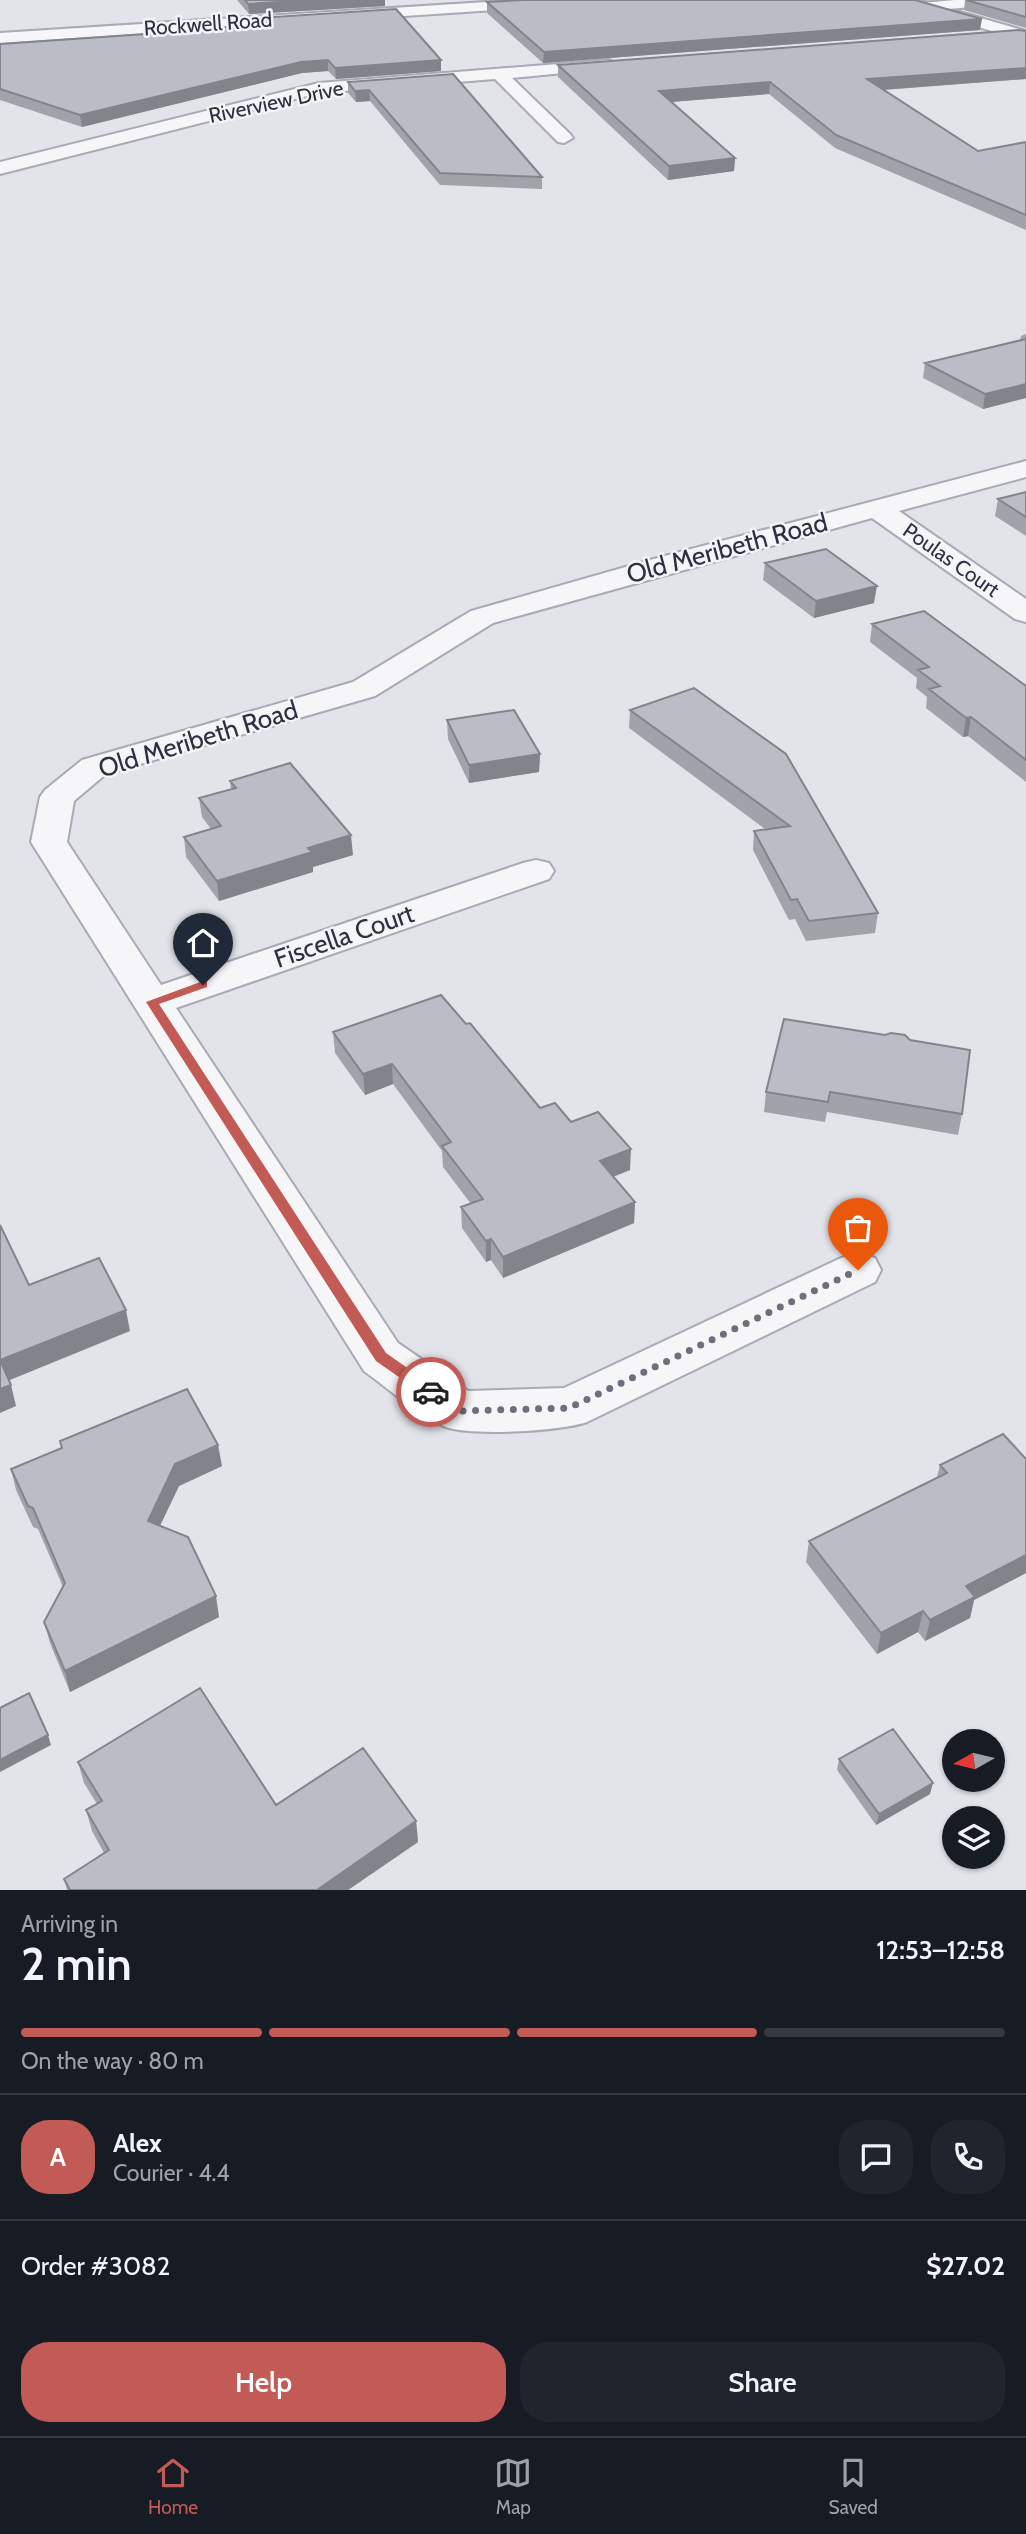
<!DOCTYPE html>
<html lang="en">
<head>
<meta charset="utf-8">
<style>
	body { margin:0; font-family:Cabin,sans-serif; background:#20242c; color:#f1f3f6; height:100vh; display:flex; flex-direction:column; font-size:26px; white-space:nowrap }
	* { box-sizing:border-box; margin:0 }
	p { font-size:23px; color:#9ea1a6 }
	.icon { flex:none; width:38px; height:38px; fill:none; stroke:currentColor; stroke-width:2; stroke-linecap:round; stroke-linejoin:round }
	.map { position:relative; height:1890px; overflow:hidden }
	.drawer { display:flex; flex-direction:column; background:#171b24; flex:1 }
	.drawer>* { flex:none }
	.needle { width:46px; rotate:262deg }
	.controls { position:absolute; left:942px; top:1729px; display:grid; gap:14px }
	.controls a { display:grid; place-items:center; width:63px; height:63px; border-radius:50%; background:#171b24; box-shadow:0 2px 5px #0004; font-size:35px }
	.pin { position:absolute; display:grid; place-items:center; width:60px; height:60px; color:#fff; margin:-72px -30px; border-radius:50% 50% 50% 0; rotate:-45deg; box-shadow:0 0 7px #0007 }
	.pin .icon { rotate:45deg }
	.courier { position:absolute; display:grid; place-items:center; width:70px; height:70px; margin:-35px; border:5px solid #c25b55; border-radius:50%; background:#fff; color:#222; box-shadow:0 2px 9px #0007 }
	.headline em { font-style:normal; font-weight:600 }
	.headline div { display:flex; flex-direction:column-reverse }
	.headline { display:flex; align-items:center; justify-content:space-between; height:119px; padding:0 21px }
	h1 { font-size:46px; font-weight:600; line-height:52px }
	.bar { display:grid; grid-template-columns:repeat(4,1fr); gap:10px 7px; align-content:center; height:84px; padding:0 21px }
	.bar i { height:9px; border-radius:5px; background:#363941 }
	.bar .current { background:#c25b55 }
	.bar p { grid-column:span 4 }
	.line { display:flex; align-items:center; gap:18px; padding:0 21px; border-top:2px solid #363941 }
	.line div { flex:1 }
	.round { display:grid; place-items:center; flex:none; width:74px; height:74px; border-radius:28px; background:#20242c }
	.button { display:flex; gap:14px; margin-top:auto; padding:14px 21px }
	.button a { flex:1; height:80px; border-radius:28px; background:#c25b55; color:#fff; font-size:28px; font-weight:600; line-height:80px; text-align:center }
	.button a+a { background:#20242c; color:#f1f3f6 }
	.tab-bar { display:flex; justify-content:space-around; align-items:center; height:98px; border-top:2px solid #363941; background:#171b24; font-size:19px; color:#9ea1a6 }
	.tab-bar a { display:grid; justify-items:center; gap:4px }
	.tab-bar .current { color:#c25b55 }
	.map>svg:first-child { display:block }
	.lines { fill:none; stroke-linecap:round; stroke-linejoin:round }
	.minor-casing { stroke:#a8aab4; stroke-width:4 }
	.tertiary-casing { stroke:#a8aab4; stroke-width:4 }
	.minor { fill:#f6f6f8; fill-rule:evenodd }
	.tertiary { fill:#f6f6f8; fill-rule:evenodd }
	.wall { fill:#a1a3aa }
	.shaded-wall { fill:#83848b }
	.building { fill:#bbbdc6; stroke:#83848b; stroke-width:2 }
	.route { fill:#c25b55 }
	.done { stroke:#6c6f7c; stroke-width:7; stroke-dasharray:0 12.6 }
	.labels { text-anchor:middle; stroke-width:5; stroke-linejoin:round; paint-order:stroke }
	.far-street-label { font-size:21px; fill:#2c3041; stroke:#f3f4f7 }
	.street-label { font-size:26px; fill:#2c3041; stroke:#f3f4f7 }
</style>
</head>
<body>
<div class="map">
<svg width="1026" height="1890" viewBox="0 0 1026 1890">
	<rect width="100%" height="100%" fill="#e3e4ea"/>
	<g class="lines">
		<g class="minor-casing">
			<path id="minor" d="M 516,0 L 590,0 L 583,4 L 0,43 L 0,33 Z
				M 955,0 L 1018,0 L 1011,4 L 922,11 L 915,7 L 922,3 Z
				M 609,60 L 617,65 L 615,68 L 512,78 L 570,134 L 573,138 L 564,143 L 558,142 L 495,79 L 319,93 L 0,174 L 0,162 L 319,83 Z
				M 1026,461 L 1026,477 L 899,511 L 1026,599 L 1026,622 L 1015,619 L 872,518 L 493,623 L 375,696 L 106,774 L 74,801 L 67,842 L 161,985 L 523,863 L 536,860 L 549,863 L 554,871 L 549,879 L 176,1008 L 398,1343 L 468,1391 L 564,1388 L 841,1258 L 858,1253 L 875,1258 L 881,1270 L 875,1282 L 587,1422 C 561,1431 468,1437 443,1426 C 419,1415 386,1387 364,1371 L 31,842 L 40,797 L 45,790 L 82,760 L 353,682 L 471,611 L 657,558 Z"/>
		</g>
		<g class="tertiary-casing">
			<path id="tertiary" d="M 895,0 L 918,0 L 1026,31 L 1026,41 L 897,3 Z"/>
		</g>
		<use href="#minor" class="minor"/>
		<use href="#tertiary" class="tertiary"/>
	</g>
	<path class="wall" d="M 237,0 L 385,0 L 385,6 L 249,14 Z
		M 965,0 L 1026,0 L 1026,28 L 964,10 Z
		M 487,2 L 980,30 L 543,63 L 487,13 Z
		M 258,18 L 441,60 L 441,71 L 336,79 L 328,71 L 302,73 L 82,127 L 0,100 L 0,44 L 161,33 L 259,24 Z
		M 1026,31 L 1026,79 L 884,90 L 978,151 L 1026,142 L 1026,230 L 835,148 L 769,94 L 671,102 L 735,158 L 734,171 L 668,180 L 558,77 L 558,65 Z
		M 453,74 L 542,177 L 542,189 L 440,185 L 370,101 L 356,102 L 348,93 L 348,82 Z
		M 1026,334 L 1026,398 L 983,409 L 923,378 L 925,363 L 1020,341 L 1021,336 Z
		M 1026,492 L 1026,536 L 995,516 L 998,499 Z
		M 765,563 L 874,603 L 814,618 L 763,580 Z
		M 872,624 L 1026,686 L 1026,782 L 968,736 L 963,737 L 926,708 L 927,697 L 916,688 L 917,678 L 870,642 Z
		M 694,688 L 878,913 L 875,933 L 806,941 L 795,919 L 789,920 L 753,850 L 754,831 L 765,829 L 629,728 L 630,710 Z
		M 447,720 L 540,754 L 539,772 L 469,783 L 448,739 Z
		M 230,781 L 353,855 L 313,867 L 313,872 L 219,901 L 186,857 L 184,837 L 211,829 L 202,817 L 199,798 L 231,789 Z
		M 784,1019 L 962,1114 L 958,1135 L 827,1112 L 825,1122 L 764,1112 L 766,1092 Z
		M 466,1024 L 540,1108 L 571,1122 L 630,1170 L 613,1177 L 635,1202 L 634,1223 L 503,1278 L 491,1260 L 486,1262 L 462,1228 L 461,1207 L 471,1204 L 443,1167 L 442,1151 L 393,1084 L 365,1095 L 335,1053 L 333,1032 Z
		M 1026,1459 L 1026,1573 L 974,1600 L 970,1618 L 925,1641 L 918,1632 L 877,1654 L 806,1562 L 809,1541 L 937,1477 L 940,1465 Z
		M 222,1466 L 179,1486 L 160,1526 L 219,1617 L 70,1692 L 50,1643 L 44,1622 L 63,1587 L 38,1529 L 33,1527 L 16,1490 L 11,1469 Z
		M 839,1759 L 930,1794 L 876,1825 L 837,1770 Z
		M 78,1762 L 276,1805 L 416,1821 L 418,1842 L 348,1890 L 67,1890 L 64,1879 L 104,1853 L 92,1831 L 86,1810 L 97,1804 L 84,1783 Z"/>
	<path class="shaded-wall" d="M 312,0 L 385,0 L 385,6 L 249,14 L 248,4 Z
		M 982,19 L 980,30 L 543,63 L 544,52 Z
		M 328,60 L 328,71 L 302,73 L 82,127 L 80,115 L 301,62 Z
		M 441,60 L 441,71 L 336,79 L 335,68 Z
		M 1026,68 L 1026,79 L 866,91 L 867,79 Z
		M 770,82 L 769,94 L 658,103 L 659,91 Z
		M 369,90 L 370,101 L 356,102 L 355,91 Z
		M 735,158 L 734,171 L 668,180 L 669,166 Z
		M 1026,384 L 1026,398 L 983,409 L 985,394 Z
		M 877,586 L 874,603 L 814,618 L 816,601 Z
		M 971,717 L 968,736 L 963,737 L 966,718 Z
		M 540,754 L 539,772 L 469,783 L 469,765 Z
		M 351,835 L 353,855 L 313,867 L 313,872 L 219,901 L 217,881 L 308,848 Z
		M 392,1064 L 393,1084 L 365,1095 L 363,1074 Z
		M 631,1149 L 630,1170 L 599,1182 L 600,1161 Z
		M 635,1202 L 634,1223 L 503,1278 L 503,1257 Z
		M 491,1239 L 491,1260 L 486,1262 L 486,1241 Z
		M 126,1310 L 130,1331 L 5,1382 L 0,1360 Z
		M 11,1385 L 16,1406 L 0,1413 L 0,1389 Z
		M 218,1445 L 222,1466 L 179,1486 L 152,1542 L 148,1521 L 175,1464 Z
		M 1026,1555 L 1026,1573 L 974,1600 L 970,1618 L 925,1641 L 930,1620 L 966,1586 Z
		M 216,1596 L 219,1617 L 70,1692 L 65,1671 Z
		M 923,1611 L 918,1632 L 877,1654 L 881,1633 Z
		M 48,1735 L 51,1745 L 0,1772 L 0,1760 Z
		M 933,1783 L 930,1794 L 876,1825 L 879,1814 Z
		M 416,1821 L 418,1842 L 348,1890 L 317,1890 Z"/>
	<path class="building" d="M 245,0 L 312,0 L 248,4 Z
		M 522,0 L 915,0 L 982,19 L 544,52 L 487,2 Z
		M 966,0 L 1026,0 L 1026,17 Z
		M 396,9 L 441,60 L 335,68 L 328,60 L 301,62 L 80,115 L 0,89 L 0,44 L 161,33 L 263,24 L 258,18 Z
		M 1019,30 L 1026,31 L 1026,68 L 867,79 L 978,151 L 1026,142 L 1026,215 L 836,135 L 770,82 L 659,91 L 735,158 L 669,166 L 558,65 Z
		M 453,74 L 542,177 L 440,173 L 369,90 L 355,91 L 348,82 Z
		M 1026,339 L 1026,384 L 985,394 L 925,363 Z
		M 1026,492 L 1026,517 L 998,499 Z
		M 826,549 L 877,586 L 816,601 L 765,563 Z
		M 924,611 L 1026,686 L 1026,760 L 971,717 L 966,718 L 929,689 L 940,686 L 918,670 L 929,667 L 872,624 Z
		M 694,688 L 786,754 L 878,913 L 809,921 L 797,899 L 791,900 L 754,831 L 790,826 L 630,710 Z
		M 514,710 L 540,754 L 469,765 L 447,720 Z
		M 290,763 L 351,835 L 308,848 L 312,852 L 217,881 L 184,837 L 221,826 L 199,798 L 236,788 L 230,781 Z
		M 441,995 L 466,1024 L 470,1023 L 540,1108 L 555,1103 L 571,1122 L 598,1112 L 631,1149 L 600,1161 L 635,1202 L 503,1257 L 491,1239 L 486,1241 L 461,1207 L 483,1199 L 442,1146 L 451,1142 L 392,1064 L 363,1074 L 333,1032 Z
		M 784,1019 L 885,1035 L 891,1033 L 905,1035 L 910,1040 L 970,1050 L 962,1114 L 830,1092 L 828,1102 L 766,1092 Z
		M 0,1225 L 29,1285 L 99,1258 L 126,1310 L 0,1360 L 11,1385 L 0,1389 Z
		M 187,1389 L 218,1445 L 175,1464 L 148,1521 L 188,1537 L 216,1596 L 65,1671 L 44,1622 L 65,1583 L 33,1508 L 28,1506 L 11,1469 L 62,1448 L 60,1441 Z
		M 1003,1434 L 1026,1459 L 1026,1555 L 966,1586 L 975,1597 L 930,1620 L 923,1611 L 881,1633 L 809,1541 L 947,1473 L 940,1465 Z
		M 200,1688 L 276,1805 L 363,1748 L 416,1821 L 317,1890 L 70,1890 L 64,1879 L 109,1850 L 86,1810 L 102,1801 L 78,1762 Z
		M 29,1693 L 48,1735 L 0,1760 L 0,1708 Z
		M 893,1729 L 933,1783 L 879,1814 L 839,1759 Z"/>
	<path class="route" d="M 203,981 L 207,982 L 207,987 L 159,1004 L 386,1353 L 436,1388 L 439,1392 L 436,1396 L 426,1396 L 376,1361 L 146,1002 Z"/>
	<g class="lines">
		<path class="done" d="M 431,1392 L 459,1411 L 569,1408 L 858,1270"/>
	</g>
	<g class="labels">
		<g class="far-street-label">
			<text transform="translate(208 24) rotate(-4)" y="7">Rockwell Road</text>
			<text transform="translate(276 102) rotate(-12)" y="7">Riverview Drive</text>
			<text transform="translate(951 560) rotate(35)" y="7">Poulas Court</text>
		</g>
		<g class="street-label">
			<text transform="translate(727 548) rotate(-15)" y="9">Old Meribeth Road</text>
			<text transform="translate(198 739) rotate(-17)" y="9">Old Meribeth Road</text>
			<text transform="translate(344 936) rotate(-19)" y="9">Fiscella Court</text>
		</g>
	</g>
</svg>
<div class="controls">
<a><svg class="needle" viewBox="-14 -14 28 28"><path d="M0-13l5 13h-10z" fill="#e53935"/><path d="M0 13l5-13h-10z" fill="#9ea1a6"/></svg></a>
<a><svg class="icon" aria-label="layers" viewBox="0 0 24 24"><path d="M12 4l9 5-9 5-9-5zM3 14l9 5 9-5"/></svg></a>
</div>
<div class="pin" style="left:858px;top:1270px;background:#ea580c"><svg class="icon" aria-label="bag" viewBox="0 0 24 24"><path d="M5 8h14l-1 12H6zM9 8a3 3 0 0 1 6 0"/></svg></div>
<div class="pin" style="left:203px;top:985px;background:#1f2937"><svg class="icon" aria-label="home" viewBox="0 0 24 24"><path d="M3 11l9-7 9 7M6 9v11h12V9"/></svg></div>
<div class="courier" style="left:431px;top:1392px"><svg class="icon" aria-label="car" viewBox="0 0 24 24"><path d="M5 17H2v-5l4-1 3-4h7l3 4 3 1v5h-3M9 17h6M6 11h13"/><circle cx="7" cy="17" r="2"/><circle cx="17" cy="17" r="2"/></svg></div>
</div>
<section class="drawer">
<div class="headline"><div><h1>2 min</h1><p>Arriving in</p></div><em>12:53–12:58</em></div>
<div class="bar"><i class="current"></i><i class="current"></i><i class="current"></i><i></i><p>On the way · 80 m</p></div>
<div class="line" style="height:126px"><b class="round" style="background:#c25b55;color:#fff">A</b><div><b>Alex</b><p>Courier · 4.4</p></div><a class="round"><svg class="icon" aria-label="chat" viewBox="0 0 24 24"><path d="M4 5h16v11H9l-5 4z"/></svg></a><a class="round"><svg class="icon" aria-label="phone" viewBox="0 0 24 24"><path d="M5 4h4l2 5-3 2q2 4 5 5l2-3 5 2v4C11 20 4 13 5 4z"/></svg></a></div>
<div class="line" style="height:91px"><div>Order #3082</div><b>$27.02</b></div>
<div class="button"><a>Help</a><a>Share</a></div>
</section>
<nav class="tab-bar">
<a class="current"><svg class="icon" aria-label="home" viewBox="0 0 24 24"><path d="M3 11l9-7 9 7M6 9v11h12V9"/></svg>Home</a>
<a><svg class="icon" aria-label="map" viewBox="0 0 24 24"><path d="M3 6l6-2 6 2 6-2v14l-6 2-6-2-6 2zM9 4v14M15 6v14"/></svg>Map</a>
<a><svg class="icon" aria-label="saved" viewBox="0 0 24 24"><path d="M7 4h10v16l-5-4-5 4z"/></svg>Saved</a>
</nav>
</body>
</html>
